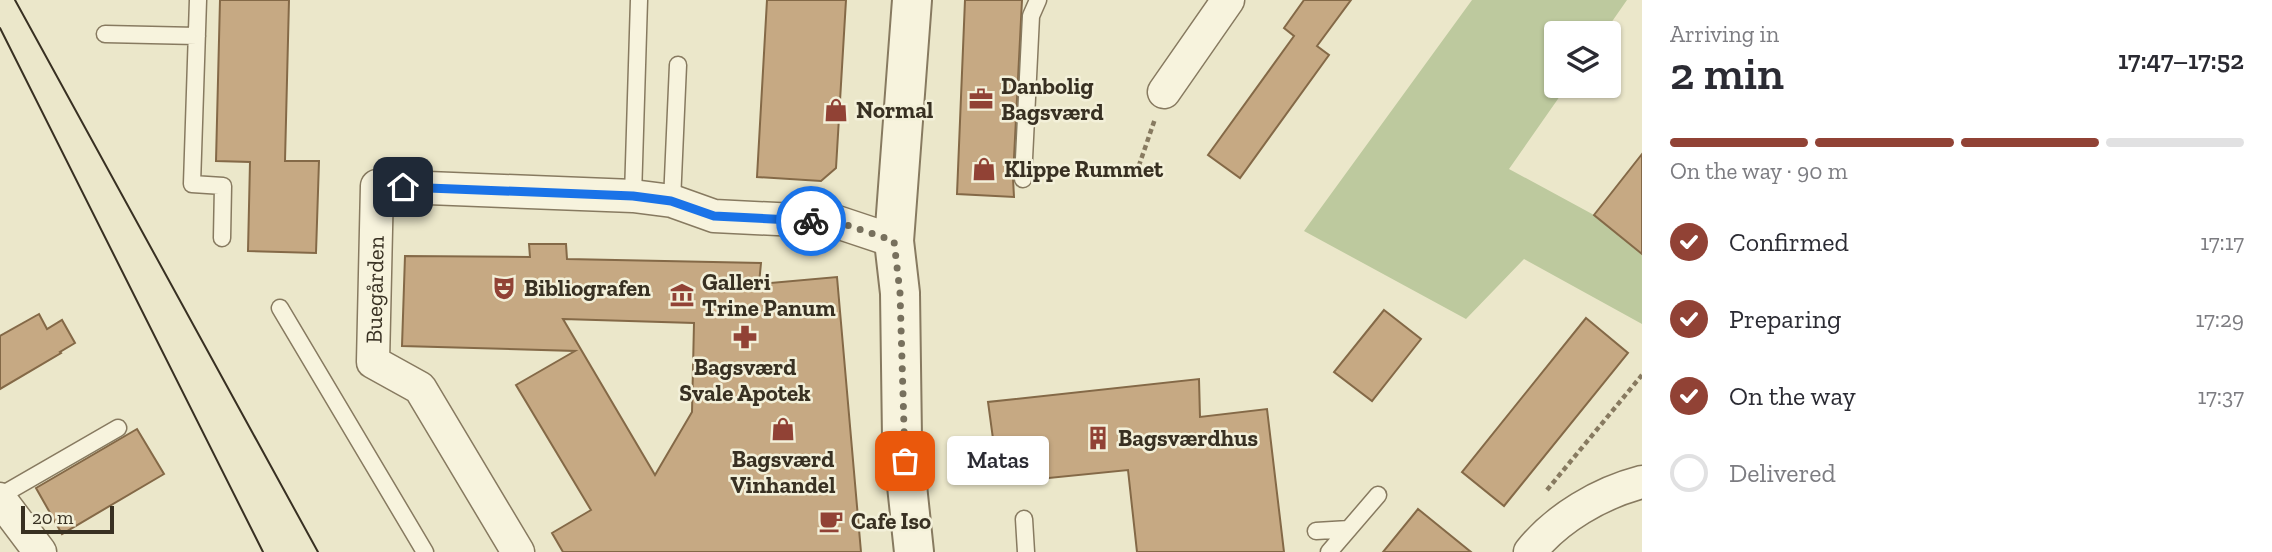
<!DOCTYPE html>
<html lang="en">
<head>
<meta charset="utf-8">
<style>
	body { margin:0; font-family:"Zilla Slab",serif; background:#f7f7f7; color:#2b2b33; height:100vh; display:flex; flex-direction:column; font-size:26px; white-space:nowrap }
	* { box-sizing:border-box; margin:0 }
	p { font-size:23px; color:#7c7c81 }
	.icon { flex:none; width:38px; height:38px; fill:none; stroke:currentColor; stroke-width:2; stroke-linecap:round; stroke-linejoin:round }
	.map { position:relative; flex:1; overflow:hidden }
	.drawer { display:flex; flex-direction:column; background:#fff; width:630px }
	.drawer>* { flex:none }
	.fabs { position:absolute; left:1544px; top:21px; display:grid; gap:14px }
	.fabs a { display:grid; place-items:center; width:77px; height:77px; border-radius:7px; background:#fff; box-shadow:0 2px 5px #0004; font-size:35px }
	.scale { position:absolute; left:21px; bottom:18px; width:93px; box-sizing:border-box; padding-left:7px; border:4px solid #383022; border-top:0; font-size:19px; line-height:24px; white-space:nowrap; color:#383022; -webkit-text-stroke:5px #f3f0d9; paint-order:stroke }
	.pin { position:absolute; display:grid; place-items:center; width:60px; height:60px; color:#fff; margin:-30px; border-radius:14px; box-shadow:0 4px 10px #0006 }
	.courier { position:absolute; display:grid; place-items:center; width:70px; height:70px; margin:-35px; border:5px solid #1a73e8; border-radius:50%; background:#fff; color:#222; box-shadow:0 2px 9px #0007 }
	.bubble { position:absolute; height:49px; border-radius:7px; background:#fff; box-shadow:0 2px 5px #0004; font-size:23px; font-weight:600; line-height:49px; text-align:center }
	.head em { font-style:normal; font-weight:600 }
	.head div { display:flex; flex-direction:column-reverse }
	.head { display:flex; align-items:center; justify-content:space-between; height:119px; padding:0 28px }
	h1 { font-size:46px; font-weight:600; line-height:52px }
	.bar { display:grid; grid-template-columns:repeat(4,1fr); gap:10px 7px; align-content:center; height:84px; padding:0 28px }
	.bar i { height:9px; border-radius:5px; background:#e1e1e2 }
	.bar .selected { background:#914235 }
	.bar p { grid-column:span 4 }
	ol { padding:0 28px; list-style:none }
	li { display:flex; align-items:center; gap:21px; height:77px }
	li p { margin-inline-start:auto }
	li .icon { padding:7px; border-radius:50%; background:#914235; color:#fff; stroke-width:4 }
	li:last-child { color:#7c7c81 }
	li i { width:38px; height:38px; border:4px solid #e1e1e2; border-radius:50% }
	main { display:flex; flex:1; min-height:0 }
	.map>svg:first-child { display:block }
	.green { fill:#bdc99e }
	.building { fill:#c6a983; stroke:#846947; stroke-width:2; fill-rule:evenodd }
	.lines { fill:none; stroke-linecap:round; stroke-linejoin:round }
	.service-casing { stroke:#877a60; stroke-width:19 }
	.minor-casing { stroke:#877a60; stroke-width:35 }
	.tertiary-casing { stroke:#877a60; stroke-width:42 }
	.path { stroke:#877a60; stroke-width:4.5; stroke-dasharray:5 3.5; stroke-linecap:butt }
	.service { stroke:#f7f3dd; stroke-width:16 }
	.minor { stroke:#f7f3dd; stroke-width:32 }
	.tertiary { stroke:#f7f3dd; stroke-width:38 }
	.tram { stroke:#383022; stroke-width:2 }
	.done { stroke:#77705d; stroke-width:7; stroke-dasharray:0 12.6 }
	.route { stroke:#1a73e8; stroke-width:9 }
	.labels { text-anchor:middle; stroke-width:5; stroke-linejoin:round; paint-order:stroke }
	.poi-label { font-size:23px; font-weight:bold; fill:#383022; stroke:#f3f0d9; text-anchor:start }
	.street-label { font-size:23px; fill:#383022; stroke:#f3f0d9 }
</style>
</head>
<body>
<main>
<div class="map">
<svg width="1642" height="552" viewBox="0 0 1642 552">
	<rect width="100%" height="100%" fill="#ebe7ca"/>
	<path class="green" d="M 1472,0 L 1627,0 L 1604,33 L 1556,33 L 1556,86 L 1567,86 L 1509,169 L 1594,215 L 1642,254 L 1642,324 L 1524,259 L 1466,319 L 1304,231 Z"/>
	<path class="building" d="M 220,0 L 289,0 L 285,161 L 319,161 L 316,253 L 248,251 L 250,162 L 216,161 Z
		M 767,0 L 846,0 L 836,168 L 821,181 L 757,177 Z
		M 965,0 L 1022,0 L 1013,178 L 1014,197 L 957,194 Z
		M 1304,0 L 1351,0 L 1317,46 L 1329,55 L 1240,178 L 1208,155 L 1294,36 L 1284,28 Z
		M 1642,154 L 1642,254 L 1594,215 Z
		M 529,244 L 566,244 L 567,259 L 761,263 L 759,284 L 837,277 L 861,552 L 563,552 L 552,533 L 591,510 L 516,385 L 575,351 L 402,346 L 405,256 L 530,257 ZM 563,319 L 694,323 L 692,412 L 655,475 Z
		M 1384,310 L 1421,339 L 1372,401 L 1334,372 Z
		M 39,314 L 47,329 L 62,320 L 75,343 L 60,352 L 61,353 L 0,389 L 0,336 Z
		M 1586,318 L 1628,353 L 1504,506 L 1462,472 Z
		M 1199,379 L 1200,417 L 1267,409 L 1284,552 L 1137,552 L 1128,470 L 999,483 L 988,402 Z
		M 137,429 L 164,474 L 62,534 L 36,488 Z
		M 1418,509 L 1471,552 L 1383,552 Z"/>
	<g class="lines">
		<g class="service-casing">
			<path id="service" d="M 198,0 L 192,184 L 223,186 L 222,238
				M 105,34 L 197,36
				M 1023,179 L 1031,16 L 1038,0
				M 633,196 L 639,0
				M 672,201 L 678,65
				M 280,308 L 425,552
				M 0,496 L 118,428
				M 1024,519 L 1026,552
				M 1316,531 L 1349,529
				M 1329,552 L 1378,495"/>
		</g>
		<g class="minor-casing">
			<g id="minor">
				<path d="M 1164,92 L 1228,0"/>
				<path d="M 0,499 L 40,552"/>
				<path id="s1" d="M 518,552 L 420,388 L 373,362 L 377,186 L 633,196 L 672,201 L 714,216 L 837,222 L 894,241"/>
				<path d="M 1530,552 C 1557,518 1600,493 1642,482"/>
			</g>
		</g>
		<g class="tertiary-casing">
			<path id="tertiary" d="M 912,0 L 894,241 L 900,293 L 902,438 L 914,552"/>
		</g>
		<path class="path" d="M 1136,174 L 1155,119
			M 1547,490 L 1642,375"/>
		<use href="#service" class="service"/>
		<use href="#minor" class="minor"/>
		<use href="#tertiary" class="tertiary"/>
		<path class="tram" d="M 15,0 L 318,552
			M 0,28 L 263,552"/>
	</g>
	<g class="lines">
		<path class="done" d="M 811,221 L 838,222 L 894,241 L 900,293 L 905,461"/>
		<path class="route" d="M 403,187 L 633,196 L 671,201 L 714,216 L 811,221"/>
	</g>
	<defs>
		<g id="office-bare" transform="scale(1.89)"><path d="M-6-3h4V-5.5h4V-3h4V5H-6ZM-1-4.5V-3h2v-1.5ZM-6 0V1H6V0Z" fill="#914235" stroke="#f3f0d9" stroke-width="2.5" paint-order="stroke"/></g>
		<g id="shop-bare" transform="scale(1.89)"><path d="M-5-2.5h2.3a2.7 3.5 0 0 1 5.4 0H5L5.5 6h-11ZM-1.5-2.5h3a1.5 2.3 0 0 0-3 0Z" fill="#914235" stroke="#f3f0d9" stroke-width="2.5" paint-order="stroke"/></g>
		<g id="theatre-bare" transform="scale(1.89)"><path d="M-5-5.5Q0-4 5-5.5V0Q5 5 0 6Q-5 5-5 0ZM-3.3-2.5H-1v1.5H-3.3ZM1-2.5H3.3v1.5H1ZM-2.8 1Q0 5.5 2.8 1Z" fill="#914235" stroke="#f3f0d9" stroke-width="2.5" paint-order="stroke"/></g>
		<g id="museum-bare" transform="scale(1.89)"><path d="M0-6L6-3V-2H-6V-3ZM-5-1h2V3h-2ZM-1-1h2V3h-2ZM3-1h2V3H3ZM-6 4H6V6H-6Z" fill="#914235" stroke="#f3f0d9" stroke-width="2.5" paint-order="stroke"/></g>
		<g id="pharmacy-bare" transform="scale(1.89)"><path d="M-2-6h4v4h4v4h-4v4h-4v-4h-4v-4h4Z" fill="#914235" stroke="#f3f0d9" stroke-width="2.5" paint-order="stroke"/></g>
		<g id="building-bare" transform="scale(1.89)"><path d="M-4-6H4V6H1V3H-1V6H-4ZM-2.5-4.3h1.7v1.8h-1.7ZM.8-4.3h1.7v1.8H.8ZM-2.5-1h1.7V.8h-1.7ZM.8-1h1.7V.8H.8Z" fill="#914235" stroke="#f3f0d9" stroke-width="2.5" paint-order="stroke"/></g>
		<g id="cafe-bare" transform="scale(1.89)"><path d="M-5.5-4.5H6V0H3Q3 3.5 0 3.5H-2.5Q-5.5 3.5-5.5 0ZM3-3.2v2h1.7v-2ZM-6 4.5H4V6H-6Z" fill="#914235" stroke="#f3f0d9" stroke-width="2.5" paint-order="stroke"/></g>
	</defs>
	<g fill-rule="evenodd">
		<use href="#office-bare" x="981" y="99"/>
		<use href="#shop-bare" x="836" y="110"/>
		<use href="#shop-bare" x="984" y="169"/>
		<use href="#theatre-bare" x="504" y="288"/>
		<use href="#museum-bare" x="682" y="295"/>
		<use href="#pharmacy-bare" x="745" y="337"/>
		<use href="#shop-bare" x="783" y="429"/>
		<use href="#building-bare" x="1098" y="438"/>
		<use href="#cafe-bare" x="831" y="521"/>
	</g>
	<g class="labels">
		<g class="poi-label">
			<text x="1001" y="94">Danbolig<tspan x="1001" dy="26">Bagsværd</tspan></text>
			<text x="856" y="118">Normal</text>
			<text x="1004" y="177">Klippe Rummet</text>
			<text x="702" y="290">Galleri<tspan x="702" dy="26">Trine Panum</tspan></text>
			<text x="524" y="296">Bibliografen</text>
			<text x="745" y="375" text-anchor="middle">Bagsværd<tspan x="745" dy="26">Svale Apotek</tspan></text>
			<text x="1118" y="446">Bagsværdhus</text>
			<text x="783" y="467" text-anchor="middle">Bagsværd<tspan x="783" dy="26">Vinhandel</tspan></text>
			<text x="851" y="529">Cafe Iso</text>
		</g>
		<g class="street-label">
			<text dy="8" stroke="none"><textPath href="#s1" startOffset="317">Buegården</textPath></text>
		</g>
	</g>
</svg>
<div class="fabs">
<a><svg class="icon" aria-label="layers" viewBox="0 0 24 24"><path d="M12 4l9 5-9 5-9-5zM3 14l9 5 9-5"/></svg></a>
</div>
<div class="scale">20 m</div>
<div class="pin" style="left:905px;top:461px;background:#ea580c"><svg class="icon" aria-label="bag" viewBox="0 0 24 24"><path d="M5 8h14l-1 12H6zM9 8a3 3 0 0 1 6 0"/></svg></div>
<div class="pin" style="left:403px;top:187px;background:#1f2937"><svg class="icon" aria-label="home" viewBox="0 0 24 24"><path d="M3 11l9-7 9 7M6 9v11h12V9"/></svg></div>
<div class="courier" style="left:811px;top:221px"><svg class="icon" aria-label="bike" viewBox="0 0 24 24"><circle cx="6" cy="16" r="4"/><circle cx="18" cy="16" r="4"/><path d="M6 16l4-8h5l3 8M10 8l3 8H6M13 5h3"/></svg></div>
<div class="bubble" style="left:947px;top:436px;width:102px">Matas</div>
</div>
<section class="drawer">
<div class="head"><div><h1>2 min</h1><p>Arriving in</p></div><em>17:47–17:52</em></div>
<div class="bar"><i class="selected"></i><i class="selected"></i><i class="selected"></i><i></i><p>On the way · 90 m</p></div>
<ol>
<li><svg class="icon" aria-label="check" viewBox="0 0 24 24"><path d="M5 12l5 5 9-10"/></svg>Confirmed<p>17:17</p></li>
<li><svg class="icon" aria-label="check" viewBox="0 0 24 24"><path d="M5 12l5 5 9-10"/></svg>Preparing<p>17:29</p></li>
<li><svg class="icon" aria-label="check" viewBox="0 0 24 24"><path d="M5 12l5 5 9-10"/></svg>On the way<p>17:37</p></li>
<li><i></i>Delivered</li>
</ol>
</section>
</main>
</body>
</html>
